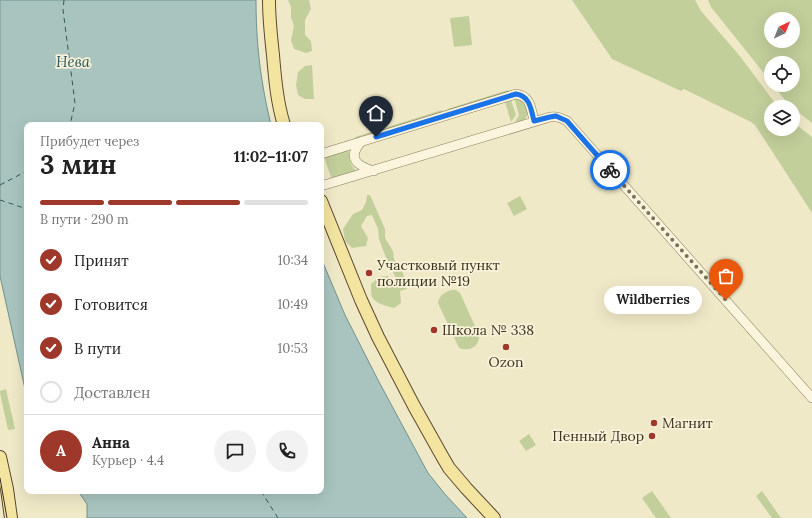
<!DOCTYPE html>
<html lang="ru">
<head>
<meta charset="utf-8">
<style>
	body { margin:0; font-family:Lora,serif; background:#f2f2f2; color:#222; height:100vh; display:flex; flex-direction:column; font-size:15px; white-space:nowrap }
	* { box-sizing:border-box; margin:0 }
	p { font-size:13px; color:#767676 }
	.icon { flex:none; width:22px; height:22px; fill:none; stroke:currentColor; stroke-width:2; stroke-linecap:round; stroke-linejoin:round }
	.map { position:relative; flex:1; overflow:hidden }
	.sheet { position:absolute; left:24px; top:122px; width:300px; height:372px; display:flex; flex-direction:column; background:#fff; border-radius:8px; box-shadow:0 4px 16px #0002 }
	.sheet>* { flex:none }
	.needle { width:26px; rotate:43deg }
	.buttons { position:absolute; left:764px; top:12px; display:grid; gap:8px }
	.buttons a { display:grid; place-items:center; width:36px; height:36px; border-radius:50%; background:#fff; box-shadow:0 4px 16px #0002; font-size:20px }
	.pin { position:absolute; display:grid; place-items:center; width:34px; height:34px; color:#fff; margin:-41px -17px; border-radius:50% 50% 50% 0; rotate:-45deg; box-shadow:0 0 4px #0007 }
	.pin .icon { rotate:45deg }
	.courier { position:absolute; display:grid; place-items:center; width:40px; height:40px; margin:-20px; border:3px solid #1a73e8; border-radius:50%; background:#fff; color:#222; box-shadow:0 1px 5px #0007 }
	.bubble { position:absolute; height:28px; border-radius:14px; background:#fff; box-shadow:0 4px 16px #0002; font-size:13px; font-weight:700; line-height:28px; text-align:center }
	.headline em { font-style:normal; font-weight:700 }
	.headline div { display:flex; flex-direction:column-reverse }
	.headline { display:flex; align-items:center; justify-content:space-between; height:68px; padding:0 16px }
	h1 { font-size:26px; font-weight:700; line-height:30px }
	.bar { display:grid; grid-template-columns:repeat(4,1fr); gap:6px 4px; align-content:center; height:48px; padding:0 16px }
	.bar i { height:5px; border-radius:3px; background:#e0e0e0 }
	.bar .current { background:#9e382a }
	.bar p { grid-column:span 4 }
	.line { display:flex; align-items:center; gap:10px; padding:0 16px; border-top:1px solid #e0e0e0 }
	.line div { flex:1 }
	.round { display:grid; place-items:center; flex:none; width:42px; height:42px; border-radius:21px; background:#f2f2f2 }
	ol { padding:0 16px; list-style:none }
	li { display:flex; align-items:center; gap:12px; height:44px }
	li p { margin-inline-start:auto }
	li .icon { padding:4px; border-radius:50%; background:#9e382a; color:#fff; stroke-width:4 }
	li:last-child { color:#767676 }
	li i { width:22px; height:22px; border:2px solid #e0e0e0; border-radius:50% }
	.map>svg:first-child { display:block }
	.green { fill:#c2cf9b; fill-rule:evenodd }
	.water { fill:#a9c4bf; stroke:#6f938f }
	.lines { fill:none; stroke-linecap:round; stroke-linejoin:round }
	.ferry { stroke:#2f5a5d; stroke-width:1; stroke-dasharray:5 4; stroke-linecap:butt }
	.minor-casing { stroke:#8d7c5c; stroke-width:10 }
	.major-casing { stroke:#5b4930; stroke-width:14 }
	.minor { stroke:#faf5dc; stroke-width:9 }
	.major { stroke:#f3e4a0; stroke-width:12 }
	.tram { stroke:#3d3220; stroke-width:1 }
	.done { stroke:#7c725b; stroke-width:4; stroke-dasharray:0 7.2 }
	.route { stroke:#1a73e8; stroke-width:5 }
	.poi-dot { fill:#9e382a; stroke:#f7f2d8; stroke-width:1.5 }
	.labels { text-anchor:middle; stroke-width:3.5; stroke-linejoin:round; paint-order:stroke }
	.poi-label { font-size:14px; fill:#3d3220; stroke:#f7f2d8; text-anchor:start }
	.water-label { font-size:15px; font-style:italic; fill:#2f5a5d; stroke:#f7f2d8 }
</style>
</head>
<body>
<div class="map">
<svg width="812" height="518" viewBox="0 0 812 518">
	<rect width="100%" height="100%" fill="#f0e9c8"/>
	<path class="green" d="M 288,0 L 309,0 L 311,9 L 305,20 L 305,35 L 311,41 L 312,51 L 306,53 L 294,49 L 291,40 L 294,26 L 291,17 L 291,7 Z
		M 572,0 L 695,0 L 701,11 L 739,55 L 778,107 L 771,107 L 771,129 L 793,129 L 793,122 L 812,137 L 812,213 L 755,125 L 751,122 L 684,89 L 681,91 L 612,59 Z
		M 708,0 L 812,0 L 812,123 L 793,108 L 793,107 L 790,106 L 773,85 L 793,85 L 793,63 L 771,63 L 771,82 L 711,7 ZM 771,19 L 793,19 L 793,41 L 771,41 Z
		M 469,16 L 472,45 L 454,47 L 450,18 Z
		M 312,65 L 314,99 L 305,99 L 298,95 L 296,85 L 298,72 L 305,66 Z
		M 508,90 L 509,92 L 449,111 L 447,109 Z
		M 515,98 C 525,100 533,113 523,121 C 520,122 517,123 514,124 L 519,115 L 515,101 Z
		M 511,100 L 516,115 L 511,122 L 505,102 Z
		M 442,110 L 442,113 L 357,139 L 355,137 Z
		M 348,150 C 350,156 349,150 349,156 C 349,162 353,167 356,171 L 332,180 L 324,157 Z
		M 367,195 L 370,195 L 385,229 L 385,238 L 393,251 L 394,259 L 403,273 L 407,289 L 400,291 L 401,303 L 394,308 C 387,306 376,304 372,297 C 371,294 371,288 371,284 L 379,277 L 388,276 L 394,288 L 399,285 L 385,255 L 379,239 L 378,229 L 372,215 L 367,216 L 361,226 L 368,238 L 366,246 L 352,248 L 345,241 L 343,229 L 353,214 L 362,210 L 366,202 Z
		M 520,196 L 527,209 L 514,216 L 507,203 Z
		M 452,290 L 456,290 L 460,293 L 479,335 C 480,347 468,352 459,348 L 438,303 C 439,295 445,292 452,290 Z
		M 6,389 L 15,429 L 8,430 L 0,393 L 0,391 Z
		M 529,434 L 536,445 L 526,451 L 519,441 Z
		M 652,491 L 671,518 L 656,518 L 642,498 Z
		M 762,491 L 781,518 L 772,518 L 756,496 Z"/>
	<path class="water" d="M 0,0 L 256,0 C 256,28 258,58 263,86 C 265,99 268,112 271,125 L 27,125 L 27,398 L 0,276 Z
		M 321,258 L 345,315 L 378,380 L 428,473 L 444,493 L 467,518 L 87,518 L 87,504 L 78,491 L 321,491 Z"/>
	<g class="lines">
		<path class="ferry" d="M 64,0 L 63,10 L 75,103 L 70,125
			M 0,185 L 21,174 L 27,170
			M 0,200 L 27,209
			M 261,491 L 278,518"/>
		<g class="minor-casing">
			<path id="minor" d="M 362,141 C 346,158 357,166 374,171
				M 321,154 L 516,94 C 531,96 531,109 534,121
				M 321,186 L 550,117 C 557,116 561,118 567,121 L 812,398"/>
		</g>
		<g class="major-casing">
			<path id="major" d="M 269,0 C 269,19 271,37 273,55 C 275,79 277,102 284,125
				M 321,201 L 361,300 L 378,337 L 414,406 L 442,456 L 449,468 L 466,488 L 494,518
				M 0,457 L 7,489 L 11,518"/>
		</g>
		<use href="#minor" class="minor"/>
		<use href="#major" class="major"/>
		<path class="tram" d="M 0,478 L 7,518"/>
	</g>
	<g class="lines">
		<path class="done" d="M 610,170 L 726,300"/>
		<path class="route" d="M 376,137 L 516,94 C 530,96 531,109 534,121 L 550,117 L 556,116 L 567,121 L 610,170"/>
	</g>
	<g class="poi-dot">
		<circle cx="369" cy="273" r="4"/>
		<circle cx="434" cy="330" r="4"/>
		<circle cx="506" cy="347" r="4"/>
		<circle cx="654" cy="423" r="4"/>
		<circle cx="652" cy="436" r="4"/>
	</g>
	<g class="labels">
		<g class="poi-label">
			<text x="377" y="270">Участковый пункт<tspan x="377" dy="16">полиции №19</tspan></text>
			<text x="442" y="335">Школа № 338</text>
			<text x="506" y="367" text-anchor="middle">Ozon</text>
			<text x="662" y="428">Магнит</text>
			<text x="644" y="441" text-anchor="end">Пенный Двор</text>
		</g>
		<g class="water-label">
			<text x="73" y="67">Нева</text>
		</g>
	</g>
</svg>
<div class="buttons">
<a><svg class="needle" viewBox="-14 -14 28 28"><path d="M0-13l5 13h-10z" fill="#e53935"/><path d="M0 13l5-13h-10z" fill="#767676"/></svg></a>
<a><svg class="icon" aria-label="locate" viewBox="0 0 24 24"><circle cx="12" cy="12" r="6"/><path d="M12 2v4M12 18v4M2 12h4M18 12h4"/></svg></a>
<a><svg class="icon" aria-label="layers" viewBox="0 0 24 24"><path d="M12 4l9 5-9 5-9-5zM3 14l9 5 9-5"/></svg></a>
</div>
<div class="pin" style="left:726px;top:300px;background:#ea580c"><svg class="icon" aria-label="bag" viewBox="0 0 24 24"><path d="M5 8h14l-1 12H6zM9 8a3 3 0 0 1 6 0"/></svg></div>
<div class="pin" style="left:376px;top:137px;background:#1f2937"><svg class="icon" aria-label="home" viewBox="0 0 24 24"><path d="M3 11l9-7 9 7M6 9v11h12V9"/></svg></div>
<div class="courier" style="left:610px;top:170px"><svg class="icon" aria-label="bike" viewBox="0 0 24 24"><circle cx="6" cy="16" r="4"/><circle cx="18" cy="16" r="4"/><path d="M6 16l4-8h5l3 8M10 8l3 8H6M13 5h3"/></svg></div>
<div class="bubble" style="left:604px;top:286px;width:98px">Wildberries</div>
<section class="sheet">
<div class="headline"><div><h1>3 мин</h1><p>Прибудет через</p></div><em>11:02–11:07</em></div>
<div class="bar"><i class="current"></i><i class="current"></i><i class="current"></i><i></i><p>В пути · 290 m</p></div>
<ol>
<li><svg class="icon" aria-label="check" viewBox="0 0 24 24"><path d="M5 12l5 5 9-10"/></svg>Принят<p>10:34</p></li>
<li><svg class="icon" aria-label="check" viewBox="0 0 24 24"><path d="M5 12l5 5 9-10"/></svg>Готовится<p>10:49</p></li>
<li><svg class="icon" aria-label="check" viewBox="0 0 24 24"><path d="M5 12l5 5 9-10"/></svg>В пути<p>10:53</p></li>
<li><i></i>Доставлен</li>
</ol>
<div class="line" style="height:72px"><b class="round" style="background:#9e382a;color:#fff">А</b><div><b>Анна</b><p>Курьер · 4.4</p></div><a class="round"><svg class="icon" aria-label="chat" viewBox="0 0 24 24"><path d="M4 5h16v11H9l-5 4z"/></svg></a><a class="round"><svg class="icon" aria-label="phone" viewBox="0 0 24 24"><path d="M5 4h4l2 5-3 2q2 4 5 5l2-3 5 2v4C11 20 4 13 5 4z"/></svg></a></div>
</section>
</div>
</body>
</html>
